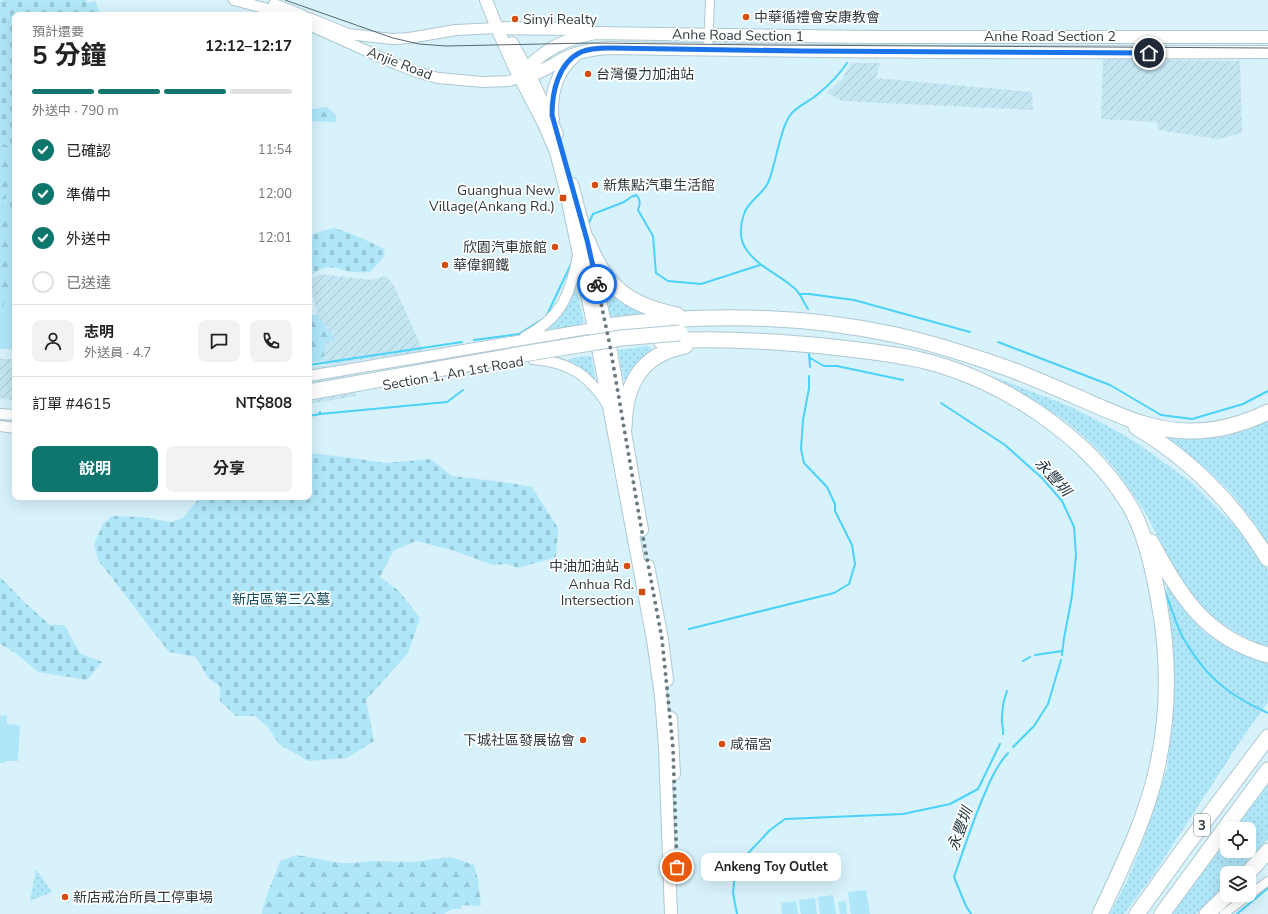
<!DOCTYPE html>
<html lang="zh-TW">
<head>
<meta charset="utf-8">
<style>
	body { margin:0; font-family:"Nunito Sans","Noto Sans TC",sans-serif; background:#f2f2f2; color:#222; height:100vh; display:flex; flex-direction:column; font-size:15px; white-space:nowrap }
	* { box-sizing:border-box; margin:0 }
	p { font-size:13px; color:#767676 }
	.icon { flex:none; width:22px; height:22px; fill:none; stroke:currentColor; stroke-width:2; stroke-linecap:round; stroke-linejoin:round }
	.map { position:relative; flex:1; overflow:hidden }
	.drawer { position:absolute; left:12px; top:12px; width:300px; height:488px; display:flex; flex-direction:column; background:#fff; border-radius:8px; box-shadow:0 4px 16px #0002 }
	.drawer>* { flex:none }
	.controls { position:absolute; left:1220px; top:822px; display:grid; gap:8px }
	.controls a { display:grid; place-items:center; width:36px; height:36px; border-radius:8px; background:#fff; box-shadow:0 4px 16px #0002; font-size:20px }
	.pin { position:absolute; display:grid; place-items:center; width:34px; height:34px; color:#fff; margin:-17px; border:2px solid #fff; border-radius:50%; box-shadow:0 1px 4px #0007 }
	.courier { position:absolute; display:grid; place-items:center; width:40px; height:40px; margin:-20px; border:3px solid #1a73e8; border-radius:50%; background:#fff; color:#222; box-shadow:0 1px 5px #0007 }
	.bubble { position:absolute; height:28px; border-radius:8px; background:#fff; box-shadow:0 4px 16px #0002; font-size:13px; font-weight:700; line-height:28px; text-align:center }
	.summary em { font-style:normal; font-weight:700 }
	.summary div { display:flex; flex-direction:column-reverse }
	.summary { display:flex; align-items:center; justify-content:space-between; height:68px; padding:0 20px }
	h1 { font-size:26px; font-weight:700; line-height:30px }
	.bar { display:grid; grid-template-columns:repeat(4,1fr); gap:6px 4px; align-content:center; height:48px; padding:0 20px }
	.bar i { height:5px; border-radius:3px; background:#e0e0e0 }
	.bar .selected { background:#0f766e }
	.bar p { grid-column:span 4 }
	.line { display:flex; align-items:center; gap:10px; padding:0 20px; border-top:1px solid #e0e0e0 }
	.line div { flex:1 }
	.round { display:grid; place-items:center; flex:none; width:42px; height:42px; border-radius:8px; background:#f2f2f2 }
	ol { padding:0 20px; list-style:none }
	li { display:flex; align-items:center; gap:12px; height:44px }
	li p { margin-inline-start:auto }
	li .icon { padding:4px; border-radius:50%; background:#0f766e; color:#fff; stroke-width:4 }
	li:last-child { color:#767676 }
	li i { width:22px; height:22px; border:2px solid #e0e0e0; border-radius:50% }
	.button { display:flex; gap:8px; margin-top:auto; padding:8px 20px }
	.button a { flex:1; height:46px; border-radius:8px; background:#0f766e; color:#fff; font-size:16px; font-weight:700; line-height:46px; text-align:center }
	.button a+a { background:#f2f2f2; color:#222 }
	.map>svg:first-child { display:block }
	.industrial { fill:url(#industrial-furrows) }
	.grass { fill:url(#grass-dots) }
	.forest { fill:url(#forest-firs) }
	.cemetery { fill:url(#cemetery-stones) }
	.green { fill:#afe7f9 }
	.lines { fill:none; stroke-linecap:round; stroke-linejoin:round }
	.stream { stroke:#4cd2f8; stroke-width:2 }
	.minor-casing { stroke:#aec8d1; stroke-width:10 }
	.tertiary-casing { stroke:#aec8d1; stroke-width:12 }
	.secondary-casing { stroke:#aec8d1; stroke-width:14 }
	.motorway-casing { stroke:#aec8d1; stroke-width:17 }
	.minor { stroke:#fff; stroke-width:8 }
	.tertiary { stroke:#fff; stroke-width:10 }
	.secondary { stroke:#fff; stroke-width:12 }
	.motorway { stroke:#fff; stroke-width:15 }
	.tram { stroke:#59686d; stroke-width:1 }
	.motorway-bridge-casing { stroke:#aec8d1; stroke-width:17; stroke-linecap:butt }
	.motorway-bridge { stroke:#fff; stroke-width:15 }
	.done { stroke:#6a7a80; stroke-width:4; stroke-dasharray:0 7.2 }
	.route { stroke:#1a73e8; stroke-width:5 }
	.poi-dot { fill:#d34e10; stroke:#fff; stroke-width:1.5 }
	.labels { text-anchor:middle; stroke-width:3.5; stroke-linejoin:round; paint-order:stroke }
	.shield { fill:#fff; stroke:#6d7577; stroke-width:1 }
	.shield-label { font-size:13px; font-weight:bold; fill:#2f3a3d }
	.poi-label { font-size:14px; fill:#2f3a3d; stroke:#fff; text-anchor:start }
	.street-label { font-size:14px; fill:#2f3a3d; stroke:#fff }
	.park-label { font-size:14px; fill:#144d5c; stroke:#fff }
	.water-label { font-size:15px; font-style:italic; fill:#1c323a; stroke:#fff }
</style>
</head>
<body>
<div class="map">
<svg width="1268" height="914" viewBox="0 0 1268 914">
	<defs>
		<pattern id="industrial-furrows" width="10" height="10" patternUnits="userSpaceOnUse"><rect width="10" height="10" fill="#c4e6f2"/><path d="M-1 1l2-2M0 10L10 0M9 11l2-2" fill="none" stroke="#a9c6d0"/></pattern>
		<pattern id="grass-dots" width="8" height="8" patternUnits="userSpaceOnUse"><rect width="8" height="8" fill="#afe7f9"/><path d="M2 2h.1M6 6h.1" fill="none" stroke="#97c7d6" stroke-width="1.8" stroke-linecap="round"/></pattern>
		<pattern id="forest-firs" width="22" height="20" patternUnits="userSpaceOnUse"><rect width="22" height="20" fill="#afe7f9"/><path d="M5 1l3.5 6h-7zM16 11l3.5 6h-7z" fill="#97c7d6"/></pattern>
		<pattern id="cemetery-stones" width="16" height="16" patternUnits="userSpaceOnUse"><rect width="16" height="16" fill="#afe7f9"/><path d="M2 7V4a2 2 0 0 1 4 0v3zM10 15v-3a2 2 0 0 1 4 0v3z" fill="#97c7d6"/></pattern>
	</defs>
	<rect width="100%" height="100%" fill="#d7f2fb"/>
	<path class="industrial" d="M 1103,59 L 1240,61 L 1242,133 L 1218,139 L 1158,130 L 1157,122 L 1101,119 Z
		M 851,63 L 880,63 L 876,78 L 1032,92 L 1033,110 L 842,101 L 827,93 L 843,78 Z
		M 320,274 L 370,280 L 386,276 L 395,287 L 423,351 L 326,365 L 323,361 L 326,341 L 336,341 L 317,314 L 309,280 Z
		M 0,359 L 15,359 L 15,401 L 0,398 Z
		M 348,363 L 356,396 L 309,404 L 309,368 Z"/>
	<path class="grass" d="M 605,287 L 644,312 L 643,315 L 611,318 Z
		M 576,288 L 584,322 L 580,325 L 549,330 L 548,326 L 575,289 Z
		M 648,346 L 651,348 L 650,353 L 628,379 L 624,379 L 623,376 L 618,350 Z
		M 587,356 L 591,357 L 592,360 L 595,377 L 594,380 L 568,362 L 569,359 Z
		M 992,376 L 1071,407 L 1106,425 L 1137,443 L 1191,482 L 1245,536 L 1268,570 L 1268,646 C 1255,643 1244,637 1232,630 C 1222,623 1210,615 1201,605 C 1177,579 1161,540 1143,509 C 1134,496 1125,482 1115,469 C 1081,426 1039,403 992,376 Z
		M 1268,421 L 1268,544 C 1254,523 1237,497 1219,481 C 1202,464 1183,451 1164,437 C 1205,441 1230,440 1268,421 Z
		M 1166,585 C 1195,628 1216,650 1268,660 L 1268,702 L 1241,740 L 1156,871 L 1124,914 L 1110,914 L 1127,881 L 1141,847 L 1167,768 L 1171,731 L 1174,671 L 1173,646 Z
		M 1268,784 L 1268,839 L 1236,873 L 1227,873 L 1227,883 L 1196,914 L 1172,914 L 1227,840 L 1227,851 L 1249,851 L 1249,829 L 1235,829 Z
		M 36,869 L 52,892 L 30,901 Z"/>
	<path class="forest" d="M 327,107 L 336,115 L 336,122 L 312,121 L 309,123 L 309,110 Z
		M 0,141 L 15,151 L 15,349 L 0,349 Z
		M 317,314 L 336,341 L 326,341 L 323,361 L 309,362 L 309,316 Z
		M 297,855 L 340,863 L 352,863 L 370,861 L 413,862 L 451,857 L 474,865 L 478,879 L 481,906 L 462,905 L 461,909 L 452,909 L 444,914 L 262,914 C 265,895 274,879 280,861 Z"/>
	<path class="cemetery" d="M 5,0 L 86,0 L 87,3 L 95,1 L 101,15 L 15,15 L 15,151 L 0,141 L 0,1 Z
		M 8,192 L 15,192 L 15,207 C 10,209 5,208 1,205 L 1,200 Z
		M 334,228 L 350,233 L 385,249 L 383,258 L 370,272 C 365,272 359,273 354,272 C 332,269 331,261 309,276 L 309,235 Z
		M 309,453 L 352,458 L 385,463 L 431,459 L 452,476 L 503,482 L 532,487 L 558,528 L 556,557 L 518,568 L 507,564 L 493,565 L 452,550 L 416,541 L 393,551 L 380,577 L 399,591 L 420,618 L 408,653 L 366,700 L 374,741 L 347,758 L 308,761 L 279,744 L 267,726 L 255,716 L 236,716 L 220,701 L 220,686 L 208,678 L 196,657 L 169,652 L 98,560 L 94,544 L 103,524 L 112,516 L 140,517 L 171,522 L 183,518 L 200,497 L 309,497 Z
		M 0,577 L 24,602 L 50,625 L 64,625 L 80,653 L 102,662 L 87,680 L 38,672 L 14,652 L 0,644 Z"/>
	<path class="green" d="M 15,284 L 15,349 L 0,349 L 0,312 Z
		M 7,715 L 7,724 L 20,725 L 18,761 L 5,761 L 5,763 L 0,763 L 0,716 Z
		M 866,890 L 870,914 L 851,914 L 848,892 Z
		M 833,895 L 836,914 L 820,914 L 818,897 Z
		M 815,898 L 817,914 L 801,914 L 799,900 Z
		M 796,901 L 798,914 L 782,914 L 781,903 Z
		M 846,901 L 847,914 L 840,914 L 838,902 Z"/>
	<g class="lines">
		<path class="stream" d="M 588,225 L 593,214 L 624,202 L 631,197 L 636,195 C 641,199 640,205 638,210 L 653,236 L 656,273 L 668,281 L 701,284 L 760,265
			M 800,294 L 809,294 L 854,300 L 970,332
			M 808,309 C 803,302 801,293 793,287 C 777,273 758,267 746,249 C 739,239 740,225 744,214 C 748,201 762,195 768,183 C 776,164 780,128 791,114 C 798,106 810,101 818,94 C 829,85 839,75 847,63
			M 474,340 L 519,334 L 546,317 L 571,264
			M 998,342 L 1110,385 L 1161,415 L 1192,419 L 1243,404 L 1268,391
			M 809,354 L 810,367
			M 810,358 L 824,366 L 837,366 L 903,380
			M 309,365 L 462,342
			M 941,403 L 1005,445 L 1042,478 L 1062,501 L 1074,527 L 1076,555 L 1072,596 L 1064,638 L 1062,655
			M 320,412 L 320,414 L 447,402 L 463,390
			M 309,416 L 320,414
			M 1164,589 C 1170,604 1175,621 1182,636 C 1204,675 1227,695 1268,713
			M 689,629 L 834,593 L 849,584 L 855,564 L 852,545 L 835,511 L 835,504 L 827,487 L 804,463 L 801,449 L 803,420 L 809,388 L 809,376
			M 1035,655 L 1062,651
			M 1023,661 L 1030,657
			M 1003,734 C 1004,729 1001,723 1002,718 C 1002,709 1004,699 1007,691
			M 1013,747 L 1034,726 L 1048,704 L 1061,660
			M 737,914 L 733,893 L 736,866 L 770,830 L 785,819 L 903,814 L 950,804 L 978,789 L 1000,744
			M 971,914 L 966,906 L 954,877 C 964,849 973,820 985,793 C 991,778 997,765 1008,753
			M 1237,914 L 1268,888"/>
		<g class="minor-casing">
			<path id="minor" d="M 708,50 L 710,0
				M 1249,895 L 1268,881
				M 1224,914 L 1249,895"/>
		</g>
		<g class="tertiary-casing">
			<path id="tertiary" d="M 234,0 L 264,8 L 283,15
				M 274,4 L 302,15
				M 309,18 L 348,34 L 392,39 L 409,38 L 456,30 L 497,28
				M 309,25 L 396,64 L 417,72 L 438,78 L 483,82 L 509,81 L 520,77
				M 525,337 C 562,317 570,295 578,256
				M 533,359 C 569,362 588,374 608,405
				M 309,376 L 594,328
				M 0,414 L 15,415
				M 0,426 L 15,428"/>
		</g>
		<g class="secondary-casing">
			<path id="secondary" d="M 486,0 L 497,28 L 513,64 L 544,124 L 556,152 L 566,191 L 598,348 L 653,640 L 661,696 L 665,748 L 671,914
				M 497,28 L 579,29 L 591,32
				M 512,43 L 533,82 L 557,134
				M 522,75 C 541,50 565,39 595,33 L 871,37 L 1268,37
				M 523,77 C 539,74 550,66 563,59 C 578,51 594,49 610,48 C 829,52 1049,53 1268,52
				M 553,119 C 549,96 557,70 575,56
				M 572,184 L 587,240 L 610,346 L 642,530
				M 648,566 L 662,639 L 667,680
				M 671,718 L 674,774"/>
		</g>
		<g class="motorway-casing">
			<path id="motorway" d="M 587,240 C 605,287 628,305 677,315
				M 606,326 C 705,313 799,314 896,335 C 936,344 976,357 1015,371 C 1038,380 1061,390 1084,400 C 1118,415 1154,432 1192,431 C 1219,431 1245,423 1268,412
				M 661,341 C 721,338 781,341 841,348 C 868,351 895,354 921,360 C 1000,379 1085,434 1128,503 C 1144,528 1154,573 1159,602 C 1169,657 1169,714 1157,768 C 1146,819 1122,867 1100,914
				M 1136,427 C 1190,459 1235,505 1268,559
				M 624,428 C 625,385 640,355 685,346
				M 1151,542 C 1180,595 1205,638 1268,655
				M 1248,873 L 1268,851
				M 1137,914 L 1183,850 L 1268,737
				M 1162,914 L 1268,770
				M 1207,914 L 1227,895"/>
		</g>
		<use href="#minor" class="minor"/>
		<use href="#tertiary" class="tertiary"/>
		<use href="#secondary" class="secondary"/>
		<use href="#motorway" class="motorway"/>
		<path class="tram" d="M 285,0 L 393,38 L 419,44 L 446,46 L 591,43 L 766,45 L 1268,48"/>
		<g class="motorway-bridge-casing">
			<path id="motorway-bridge" d="M 309,392 L 517,355 L 621,338 L 680,333"/>
		</g>
		<use href="#motorway-bridge" class="motorway-bridge"/>
	</g>
	<g class="lines">
		<path class="done" d="M 597,284 L 610,346 L 640,521 L 662,639 L 673,748 L 677,867"/>
		<path class="route" d="M 597,284 L 587,240 L 552,115 C 552,92 558,63 581,52 C 590,48 601,48 610,48 L 802,51 L 1149,53"/>
	</g>
	<g class="poi-dot">
		<circle cx="746" cy="17" r="4"/>
		<circle cx="515" cy="19" r="4"/>
		<circle cx="588" cy="74" r="4"/>
		<circle cx="595" cy="185" r="4"/>
		<rect x="559" y="194" width="8" height="8" rx="2"/>
		<circle cx="555" cy="247" r="4"/>
		<circle cx="445" cy="265" r="4"/>
		<circle cx="627" cy="566" r="4"/>
		<rect x="638" y="588" width="8" height="8" rx="2"/>
		<circle cx="583" cy="740" r="4"/>
		<circle cx="722" cy="744" r="4"/>
		<circle cx="65" cy="897" r="4"/>
	</g>
	<g class="labels">
		<rect class="shield" x="1194" y="814" width="16" height="22" rx="3"/>
		<g class="shield-label">
			<text x="1202" y="830">3</text>
		</g>
		<g class="poi-label">
			<text x="754" y="22">中華循禮會安康教會</text>
			<text x="523" y="24">Sinyi Realty</text>
			<text x="596" y="79">台灣優力加油站</text>
			<text x="603" y="190">新焦點汽車生活館</text>
			<text x="555" y="195" text-anchor="end">Guanghua New<tspan x="555" dy="16">Village(Ankang Rd.)</tspan></text>
			<text x="547" y="252" text-anchor="end">欣園汽車旅館</text>
			<text x="453" y="270">華偉鋼鐵</text>
			<text x="619" y="571" text-anchor="end">中油加油站</text>
			<text x="634" y="589" text-anchor="end">Anhua Rd.<tspan x="634" dy="16">Intersection</tspan></text>
			<text x="575" y="745" text-anchor="end">下城社區發展協會</text>
			<text x="730" y="749">咸福宮</text>
			<text x="73" y="902">新店戒治所員工停車場</text>
		</g>
		<g class="street-label">
			<text transform="translate(738 35) rotate(1)" y="5">Anhe Road Section 1</text>
			<text x="1050" y="41">Anhe Road Section 2</text>
			<text transform="translate(400 63) rotate(21)" y="5">Anjie Road</text>
			<text transform="translate(453 373) rotate(-10)" y="5">Section 1, An 1st Road</text>
		</g>
		<g class="park-label">
			<text x="281" y="604">新店區第三公墓</text>
		</g>
		<g class="water-label">
			<text transform="translate(1053 477) rotate(48)" y="5">永豐圳</text>
			<text transform="translate(960 829) rotate(-70)" y="5">永豐圳</text>
		</g>
	</g>
</svg>
<div class="controls">
<a><svg class="icon" aria-label="locate" viewBox="0 0 24 24"><circle cx="12" cy="12" r="6"/><path d="M12 2v4M12 18v4M2 12h4M18 12h4"/></svg></a>
<a><svg class="icon" aria-label="layers" viewBox="0 0 24 24"><path d="M12 4l9 5-9 5-9-5zM3 14l9 5 9-5"/></svg></a>
</div>
<div class="pin" style="left:677px;top:867px;background:#ea580c"><svg class="icon" aria-label="bag" viewBox="0 0 24 24"><path d="M5 8h14l-1 12H6zM9 8a3 3 0 0 1 6 0"/></svg></div>
<div class="pin" style="left:1149px;top:53px;background:#1f2937"><svg class="icon" aria-label="home" viewBox="0 0 24 24"><path d="M3 11l9-7 9 7M6 9v11h12V9"/></svg></div>
<div class="courier" style="left:597px;top:284px"><svg class="icon" aria-label="bike" viewBox="0 0 24 24"><circle cx="6" cy="16" r="4"/><circle cx="18" cy="16" r="4"/><path d="M6 16l4-8h5l3 8M10 8l3 8H6M13 5h3"/></svg></div>
<div class="bubble" style="left:701px;top:853px;width:140px">Ankeng Toy Outlet</div>
<section class="drawer">
<div class="summary"><div><h1>5 分鐘</h1><p>預計還要</p></div><em>12:12–12:17</em></div>
<div class="bar"><i class="selected"></i><i class="selected"></i><i class="selected"></i><i></i><p>外送中 · 790 m</p></div>
<ol>
<li><svg class="icon" aria-label="check" viewBox="0 0 24 24"><path d="M5 12l5 5 9-10"/></svg>已確認<p>11:54</p></li>
<li><svg class="icon" aria-label="check" viewBox="0 0 24 24"><path d="M5 12l5 5 9-10"/></svg>準備中<p>12:00</p></li>
<li><svg class="icon" aria-label="check" viewBox="0 0 24 24"><path d="M5 12l5 5 9-10"/></svg>外送中<p>12:01</p></li>
<li><i></i>已送達</li>
</ol>
<div class="line" style="height:72px"><a class="round"><svg class="icon" aria-label="person" viewBox="0 0 24 24"><circle cx="12" cy="8" r="4"/><path d="M4 21q1-7 8-7t8 7"/></svg></a><div><b>志明</b><p>外送員 · 4.7</p></div><a class="round"><svg class="icon" aria-label="chat" viewBox="0 0 24 24"><path d="M4 5h16v11H9l-5 4z"/></svg></a><a class="round"><svg class="icon" aria-label="phone" viewBox="0 0 24 24"><path d="M5 4h4l2 5-3 2q2 4 5 5l2-3 5 2v4C11 20 4 13 5 4z"/></svg></a></div>
<div class="line" style="height:52px"><div>訂單 #4615</div><b>NT$808</b></div>
<div class="button"><a>說明</a><a>分享</a></div>
</section>
</div>
</body>
</html>
